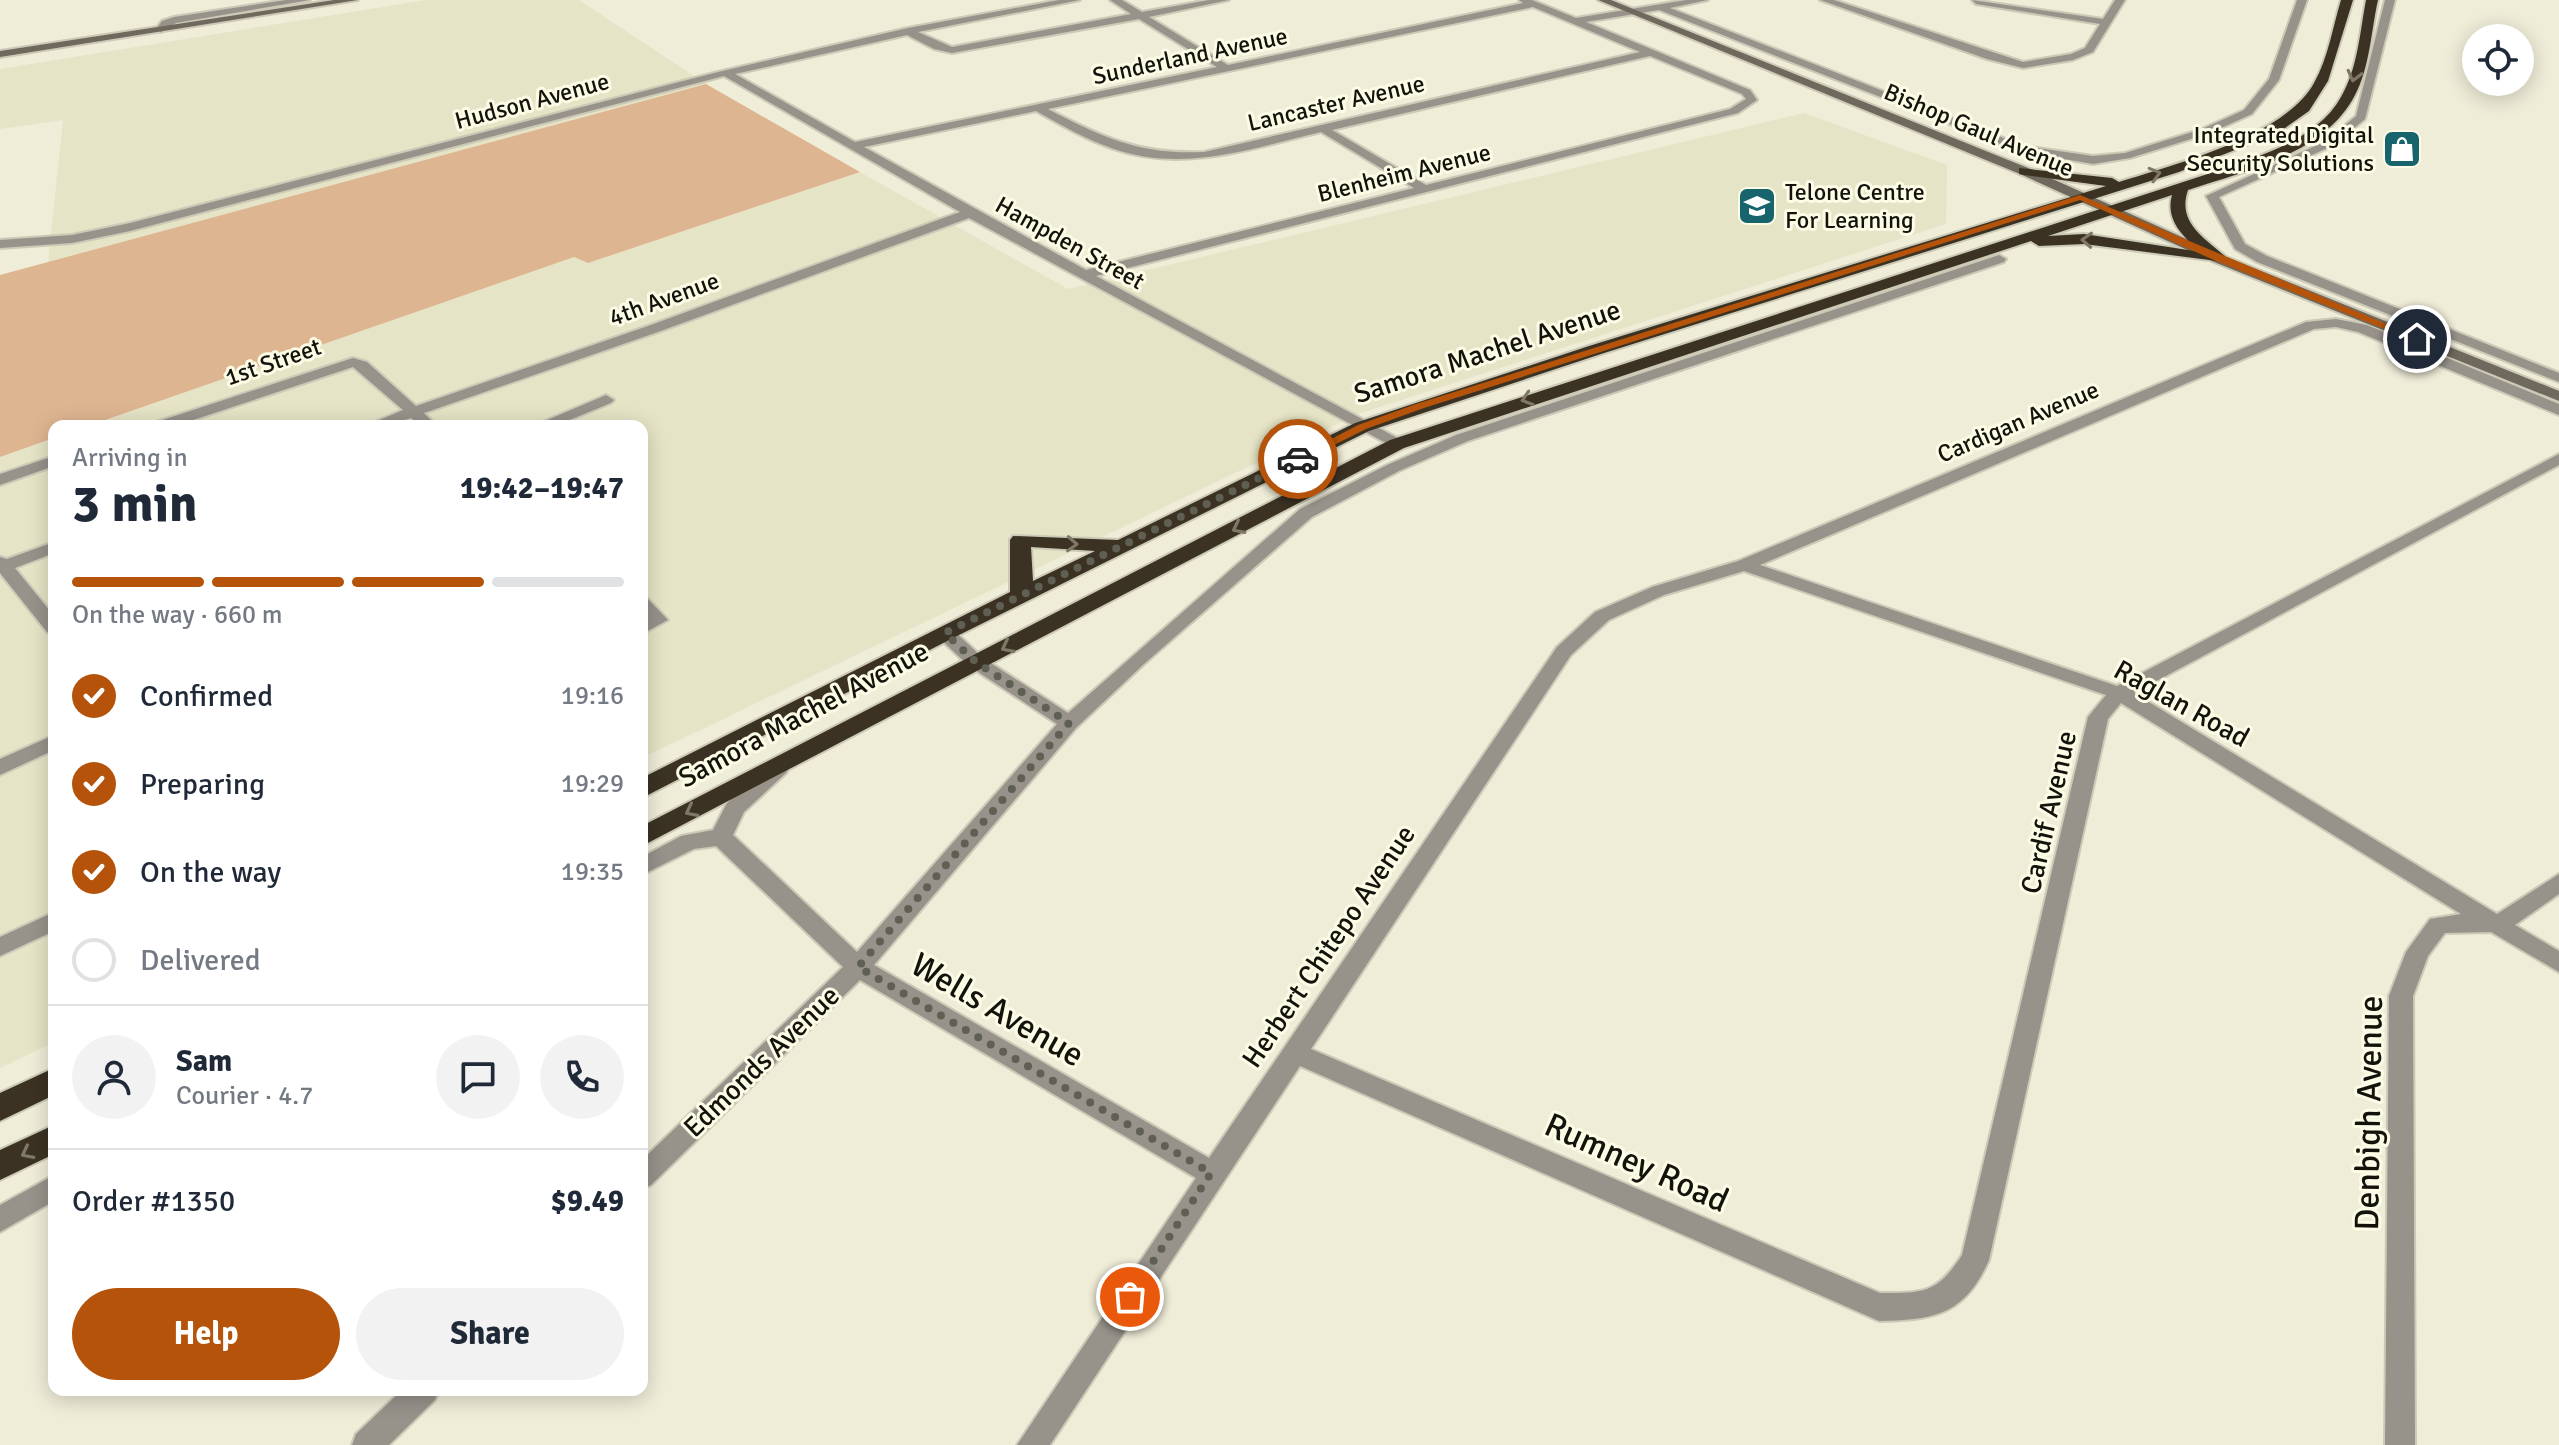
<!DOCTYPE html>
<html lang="en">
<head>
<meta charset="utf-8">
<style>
	body { margin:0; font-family:Signika,sans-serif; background:#f2f2f3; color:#1f2937; height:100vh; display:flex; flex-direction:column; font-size:30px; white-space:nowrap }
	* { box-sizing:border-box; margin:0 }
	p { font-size:26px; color:#747a83 }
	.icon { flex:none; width:44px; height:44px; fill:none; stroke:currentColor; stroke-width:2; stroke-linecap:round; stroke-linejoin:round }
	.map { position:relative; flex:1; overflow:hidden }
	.side { position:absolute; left:48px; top:420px; width:600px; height:976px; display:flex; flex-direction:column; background:#fff; border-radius:16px; box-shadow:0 4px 20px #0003 }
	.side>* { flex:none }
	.controls { position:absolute; left:2462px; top:24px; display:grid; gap:16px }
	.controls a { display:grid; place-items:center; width:72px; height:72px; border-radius:50%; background:#fff; box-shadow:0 4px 20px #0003; font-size:40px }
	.pin { position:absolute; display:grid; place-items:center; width:68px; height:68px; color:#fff; margin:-34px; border:4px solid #fff; border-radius:50%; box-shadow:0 2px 8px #0007 }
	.courier { position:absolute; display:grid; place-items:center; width:80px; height:80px; margin:-40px; border:6px solid #b45309; border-radius:50%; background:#fff; color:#222; box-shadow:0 2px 10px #0007 }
	.summary em { font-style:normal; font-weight:800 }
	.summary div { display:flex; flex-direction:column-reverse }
	.summary { display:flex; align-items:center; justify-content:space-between; height:136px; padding:0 24px }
	h1 { font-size:52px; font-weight:800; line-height:60px }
	.bar { display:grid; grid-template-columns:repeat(4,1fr); gap:12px 8px; align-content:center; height:96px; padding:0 24px }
	.bar i { height:10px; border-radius:6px; background:#e0e1e3 }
	.bar .on { background:#b45309 }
	.bar p { grid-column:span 4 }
	.line { display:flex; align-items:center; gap:20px; padding:0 24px; border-top:2px solid #e0e1e3 }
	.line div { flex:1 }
	.round { display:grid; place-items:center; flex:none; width:84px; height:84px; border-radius:42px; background:#f2f2f3 }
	ol { padding:0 24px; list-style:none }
	li { display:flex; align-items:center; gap:24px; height:88px }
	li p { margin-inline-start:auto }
	li .icon { padding:8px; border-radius:50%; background:#b45309; color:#fff; stroke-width:4 }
	li:last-child { color:#747a83 }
	li i { width:44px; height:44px; border:4px solid #e0e1e3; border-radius:50% }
	.button { display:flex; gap:16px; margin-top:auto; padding:16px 24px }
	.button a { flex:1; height:92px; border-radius:48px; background:#b45309; color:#fff; font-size:32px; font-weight:800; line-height:92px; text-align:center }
	.button a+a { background:#f2f2f3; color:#1f2937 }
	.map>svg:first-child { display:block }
	.built { fill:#e6e4c6 }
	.green { fill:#deb591 }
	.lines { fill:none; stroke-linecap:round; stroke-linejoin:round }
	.street-casing { stroke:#cccab7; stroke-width:4 }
	.secondary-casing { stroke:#cccab7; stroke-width:4 }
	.highway-casing { stroke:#cccab7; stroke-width:4 }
	.street { fill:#97938b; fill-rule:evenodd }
	.secondary { fill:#6f685d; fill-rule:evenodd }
	.highway { fill:#3b3223; fill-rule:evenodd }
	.oneway { stroke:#7f7867 }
	.route { fill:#b45309 }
	.done { stroke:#605f53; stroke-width:8; stroke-dasharray:0 14.4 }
	.labels { text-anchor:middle; stroke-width:6; stroke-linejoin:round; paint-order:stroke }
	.far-street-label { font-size:24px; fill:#13120b; stroke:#fcfbe5 }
	.far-poi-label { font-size:24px; fill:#13120b; stroke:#fcfbe5; text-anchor:end }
	.street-label { font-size:28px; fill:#13120b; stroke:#fcfbe5 }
	.near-street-label { font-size:34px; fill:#13120b; stroke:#fcfbe5 }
</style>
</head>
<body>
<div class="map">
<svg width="2559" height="1445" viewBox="0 0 2559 1445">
	<rect width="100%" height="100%" fill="#efedd8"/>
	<path class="built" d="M 426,0 L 579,0 L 706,84 L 48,262 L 63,120 L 0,129 L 0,69 Z
		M 1804,113 L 1947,165 L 1946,224 L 1358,414 L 642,758 L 642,426 L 88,426 L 574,256 L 588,263 L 860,172 L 1068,289 Z
		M 54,438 L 54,1042 L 0,1068 L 0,457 Z"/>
	<path class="green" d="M 706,84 L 860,172 L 588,263 L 574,257 L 88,426 L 54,426 L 54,438 L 0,457 L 0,275 Z"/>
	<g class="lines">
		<g class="street-casing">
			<path id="street" d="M 286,0 L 310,0 L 176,23 L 161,32 L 156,29 L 162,21 L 174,17 Z
				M 1059,0 L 1080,0 L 918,32 L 952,47 L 1131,14 L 1110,0 L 1122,0 L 1142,12 L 1209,0 L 1229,0 L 1149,17 L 1228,65 L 1523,3 L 1519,0 L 1532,0 L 1576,18 L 1686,0 L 1708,0 L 1670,8 L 2024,146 L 2093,156 L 2125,153 L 2202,129 L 2244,110 L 2269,79 L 2297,0 L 2307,0 L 2279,80 L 2252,114 L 2210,133 L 2130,158 L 2093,164 L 2018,151 L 1659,10 L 1586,22 L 1750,90 L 1757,100 L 1738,113 L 1096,276 L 1403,441 L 1403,447 L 1397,449 L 969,218 L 658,332 L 424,413 L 437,426 L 420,426 L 411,418 L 388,426 L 365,426 L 403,410 L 353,367 L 175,426 L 151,426 L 153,423 L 353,358 L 367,362 L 416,406 L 648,326 L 960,212 L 724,76 L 130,231 L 72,243 L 0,248 L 0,240 L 72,235 L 130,223 L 718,72 L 908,28 ZM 1533,7 L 1640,52 L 1204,152 C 1141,155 1103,138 1048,109 ZM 1139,19 L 1217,67 L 855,142 L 735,74 L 907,35 L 934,49 L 952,53 ZM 1650,56 L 1742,94 L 1746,99 L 1730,109 L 1426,185 L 1332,130 ZM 1036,111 C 1061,125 1087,140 1114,149 C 1184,173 1252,148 1321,132 L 1414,188 L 1086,270 L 864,147 Z
				M 1820,0 L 1834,0 L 2023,62 L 2071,54 L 2085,48 L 2100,24 L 1976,4 L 1972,0 L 2103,19 L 2115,0 L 2125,0 L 2093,52 L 2073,60 L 2023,68 L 1987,59 Z
				M 2385,0 L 2395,0 L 2365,119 L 2334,145 L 2219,197 L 2245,244 L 2267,256 L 2559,373 L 2559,382 L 2257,262 L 2235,249 L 2206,196 L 2326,141 L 2356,116 Z
				M 1999,255 L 2006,259 L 2004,262 L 1468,441 L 1399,471 L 1312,517 L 1144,664 L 1076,728 L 874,965 L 1209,1158 L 1557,647 L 1595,612 L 1652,587 L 1738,561 L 2306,322 L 2336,319 L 2367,325 L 2559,404 L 2559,415 L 2358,332 L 2336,327 L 2314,329 L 1760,565 L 2117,686 L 2559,454 L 2559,465 L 2134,693 L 2497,914 L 2559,874 L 2559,894 L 2515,925 L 2559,951 L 2559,972 L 2491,932 L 2445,933 L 2428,956 L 2413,996 L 2415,1445 L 2385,1445 L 2389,996 L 2406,952 L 2430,919 L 2461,914 L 2121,703 L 2108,719 L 1989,1260 C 1965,1315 1934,1320 1879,1321 L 1300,1066 L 1050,1445 L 1017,1445 L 1196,1178 L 860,980 L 651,1185 L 642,1189 L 642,1160 L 843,967 L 716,846 L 694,849 L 642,875 L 642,857 L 681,836 L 713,830 L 727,803 L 772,763 L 786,763 L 789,768 L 786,773 L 744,812 L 733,835 L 857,952 L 1057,724 L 969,666 L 938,637 L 936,633 L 938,629 L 952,629 L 983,658 L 1068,713 L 1300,509 L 1387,465 L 1456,435 ZM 1744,571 L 2106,695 L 2088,717 L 1962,1255 C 1937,1294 1923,1293 1880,1293 L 1311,1049 L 1571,655 L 1609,620 L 1664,595 Z
				M 606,395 L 614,400 L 611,403 L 555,426 L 533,426 Z
				M 54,456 L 54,466 L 0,485 L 0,474 Z
				M 54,542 L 54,553 L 15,568 L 54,616 L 54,634 L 47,632 L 0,573 L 0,557 L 7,559 Z
				M 642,597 L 648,599 L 668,620 L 642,634 L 642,621 L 647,619 L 642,613 Z
				M 54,735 L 54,750 L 0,775 L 0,759 Z
				M 54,912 L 54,931 L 0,956 L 0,937 Z
				M 54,1175 L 54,1201 L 0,1232 L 0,1205 Z
				M 402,1390 L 439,1390 L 435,1400 L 389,1445 L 352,1445 L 356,1434 Z"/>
		</g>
		<g class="secondary-casing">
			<path id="secondary" d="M 334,0 L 358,0 L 0,57 L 0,51 Z
				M 1598,0 L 1611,0 L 2028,168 L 2224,256 L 2559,391 L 2559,401 L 2214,262 L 2020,174 Z"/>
		</g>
		<g class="highway-casing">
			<path id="highway" d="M 2341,0 L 2353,0 L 2328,81 L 2309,111 L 2278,133 L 2179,172 L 1601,354 L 1369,431 L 953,638 L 642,798 L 642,778 L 1010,592 L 1010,540 L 1013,536 L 1118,540 L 1355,423 L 1589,346 L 2106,186 L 2024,175 L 2019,174 L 2019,168 L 2112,178 L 2119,182 C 2175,164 2285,136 2314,83 C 2328,59 2333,26 2341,0 ZM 1031,547 L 1095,551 L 1033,581 Z
				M 2366,0 L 2378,0 C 2371,31 2370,67 2355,95 C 2325,154 2245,171 2188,190 C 2177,222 2203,237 2225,256 L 2225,262 L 2084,244 L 2039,246 L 2031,241 L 1404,448 L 642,846 L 642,826 L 1390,440 L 2220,170 C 2262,155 2318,139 2341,97 C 2358,68 2360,31 2366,0 ZM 2172,195 C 2165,220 2183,237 2201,252 L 2084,234 L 2048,236 Z
				M 54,1068 L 54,1095 L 0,1121 L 0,1093 Z
				M 54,1125 L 54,1154 L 0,1180 L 0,1150 Z"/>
		</g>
		<use href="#street" class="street"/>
		<use href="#secondary" class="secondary"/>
		<use href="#highway" class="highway"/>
	</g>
	<defs><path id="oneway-chevron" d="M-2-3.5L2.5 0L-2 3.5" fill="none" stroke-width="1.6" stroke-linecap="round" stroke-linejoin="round" transform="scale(2)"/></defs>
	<g class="oneway">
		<use href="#oneway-chevron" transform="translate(2354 76) rotate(104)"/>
		<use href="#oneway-chevron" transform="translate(2155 174) rotate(-16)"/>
		<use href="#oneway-chevron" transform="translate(2087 240) rotate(-177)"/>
		<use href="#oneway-chevron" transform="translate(1527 399) rotate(162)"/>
		<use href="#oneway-chevron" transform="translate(1238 528) rotate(153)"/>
		<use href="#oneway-chevron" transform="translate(1072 544) rotate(3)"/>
		<use href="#oneway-chevron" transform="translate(1007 647) rotate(153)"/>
		<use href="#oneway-chevron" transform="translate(691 811) rotate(153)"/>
		<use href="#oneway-chevron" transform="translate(27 1153) rotate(153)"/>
	</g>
	<path class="route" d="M 2080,195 L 2422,339 L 2414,341 L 2216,261 L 2080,200 L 1424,408 L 1366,429 L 1302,461 L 1293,459 L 1358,425 L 1416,404 Z"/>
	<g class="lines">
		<path class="done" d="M 1130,1297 L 1211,1173 L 858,967 L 1069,723 L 976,662 L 945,633 L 1298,459"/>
	</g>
	<defs>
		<g id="shop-square" transform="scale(2)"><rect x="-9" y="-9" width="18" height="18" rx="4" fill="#17646c" stroke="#fcfbe5"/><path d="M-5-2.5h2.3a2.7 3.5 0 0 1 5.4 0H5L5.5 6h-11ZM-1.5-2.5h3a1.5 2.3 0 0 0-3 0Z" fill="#fff"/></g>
		<g id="university-square" transform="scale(2)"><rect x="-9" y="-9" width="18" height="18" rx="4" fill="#17646c" stroke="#fcfbe5"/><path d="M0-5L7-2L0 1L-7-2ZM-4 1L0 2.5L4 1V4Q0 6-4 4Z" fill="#fff"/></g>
	</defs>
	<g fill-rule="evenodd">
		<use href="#shop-square" x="2402" y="149"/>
		<use href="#university-square" x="1757" y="206"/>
	</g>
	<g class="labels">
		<g class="far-street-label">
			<text transform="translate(1190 56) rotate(-12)" y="8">Sunderland Avenue</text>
			<text transform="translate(532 101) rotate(-15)" y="8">Hudson Avenue</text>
			<text transform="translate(1336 103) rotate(-13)" y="8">Lancaster Avenue</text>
			<text transform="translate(1979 130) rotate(23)" y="8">Bishop Gaul Avenue</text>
			<text transform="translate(1404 173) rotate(-14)" y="8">Blenheim Avenue</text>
			<text transform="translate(1070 243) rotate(29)" y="8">Hampden Street</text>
			<text transform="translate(664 299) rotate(-20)" y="8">4th Avenue</text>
			<text transform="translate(273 362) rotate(-19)" y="8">1st Street</text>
			<text transform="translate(2018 422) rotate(-23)" y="8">Cardigan Avenue</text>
		</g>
		<g class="far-poi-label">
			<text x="2374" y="143">Integrated Digital<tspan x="2374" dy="28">Security Solutions</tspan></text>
			<text x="1785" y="200" text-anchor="start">Telone Centre<tspan x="1785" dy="28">For Learning</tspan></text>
		</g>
		<g class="street-label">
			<text transform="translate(1487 351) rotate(-18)" y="10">Samora Machel Avenue</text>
			<text transform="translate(2182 703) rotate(29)" y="10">Raglan Road</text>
			<text transform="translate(803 714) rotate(-28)" y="10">Samora Machel Avenue</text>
			<text transform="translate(2048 812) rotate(-77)" y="10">Cardif Avenue</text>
			<text transform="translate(1328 946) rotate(-56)" y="10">Herbert Chitepo Avenue</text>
			<text transform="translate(761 1061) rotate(-44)" y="10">Edmonds Avenue</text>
		</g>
		<g class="near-street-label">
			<text transform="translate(998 1009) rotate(30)" y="12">Wells Avenue</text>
			<text transform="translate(2368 1113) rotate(-89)" y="12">Denbigh Avenue</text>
			<text transform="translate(1637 1162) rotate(24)" y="12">Rumney Road</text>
		</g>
	</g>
</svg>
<div class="controls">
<a><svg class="icon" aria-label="locate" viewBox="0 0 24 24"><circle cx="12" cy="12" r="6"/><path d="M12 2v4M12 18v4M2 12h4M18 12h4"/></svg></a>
</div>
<div class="pin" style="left:1130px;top:1297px;background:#ea580c"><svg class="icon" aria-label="bag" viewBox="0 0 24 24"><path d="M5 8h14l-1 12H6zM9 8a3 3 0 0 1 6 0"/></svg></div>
<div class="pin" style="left:2417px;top:339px;background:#1f2937"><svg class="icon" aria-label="home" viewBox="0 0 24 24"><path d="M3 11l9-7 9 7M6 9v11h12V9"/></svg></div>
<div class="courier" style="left:1298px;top:459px"><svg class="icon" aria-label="car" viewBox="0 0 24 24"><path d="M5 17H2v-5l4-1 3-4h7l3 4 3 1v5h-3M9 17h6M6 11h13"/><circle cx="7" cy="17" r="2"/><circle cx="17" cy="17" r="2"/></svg></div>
<section class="side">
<div class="summary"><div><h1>3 min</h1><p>Arriving in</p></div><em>19:42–19:47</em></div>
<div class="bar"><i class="on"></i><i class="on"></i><i class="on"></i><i></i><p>On the way · 660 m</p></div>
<ol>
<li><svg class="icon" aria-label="check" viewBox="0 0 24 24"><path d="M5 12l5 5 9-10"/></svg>Confirmed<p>19:16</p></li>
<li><svg class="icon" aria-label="check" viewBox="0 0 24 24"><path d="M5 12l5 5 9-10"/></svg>Preparing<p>19:29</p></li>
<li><svg class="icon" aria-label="check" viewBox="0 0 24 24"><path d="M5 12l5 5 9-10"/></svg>On the way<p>19:35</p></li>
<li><i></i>Delivered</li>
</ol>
<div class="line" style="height:144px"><a class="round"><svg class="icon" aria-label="person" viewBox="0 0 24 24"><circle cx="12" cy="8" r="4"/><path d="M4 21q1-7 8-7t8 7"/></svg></a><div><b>Sam</b><p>Courier · 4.7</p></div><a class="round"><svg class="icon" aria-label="chat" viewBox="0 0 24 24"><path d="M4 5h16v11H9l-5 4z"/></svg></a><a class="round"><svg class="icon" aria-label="phone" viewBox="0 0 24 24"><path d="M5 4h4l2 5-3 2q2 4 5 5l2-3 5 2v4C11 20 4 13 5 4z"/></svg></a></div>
<div class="line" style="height:104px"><div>Order #1350</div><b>$9.49</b></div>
<div class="button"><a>Help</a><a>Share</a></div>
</section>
</div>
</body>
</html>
